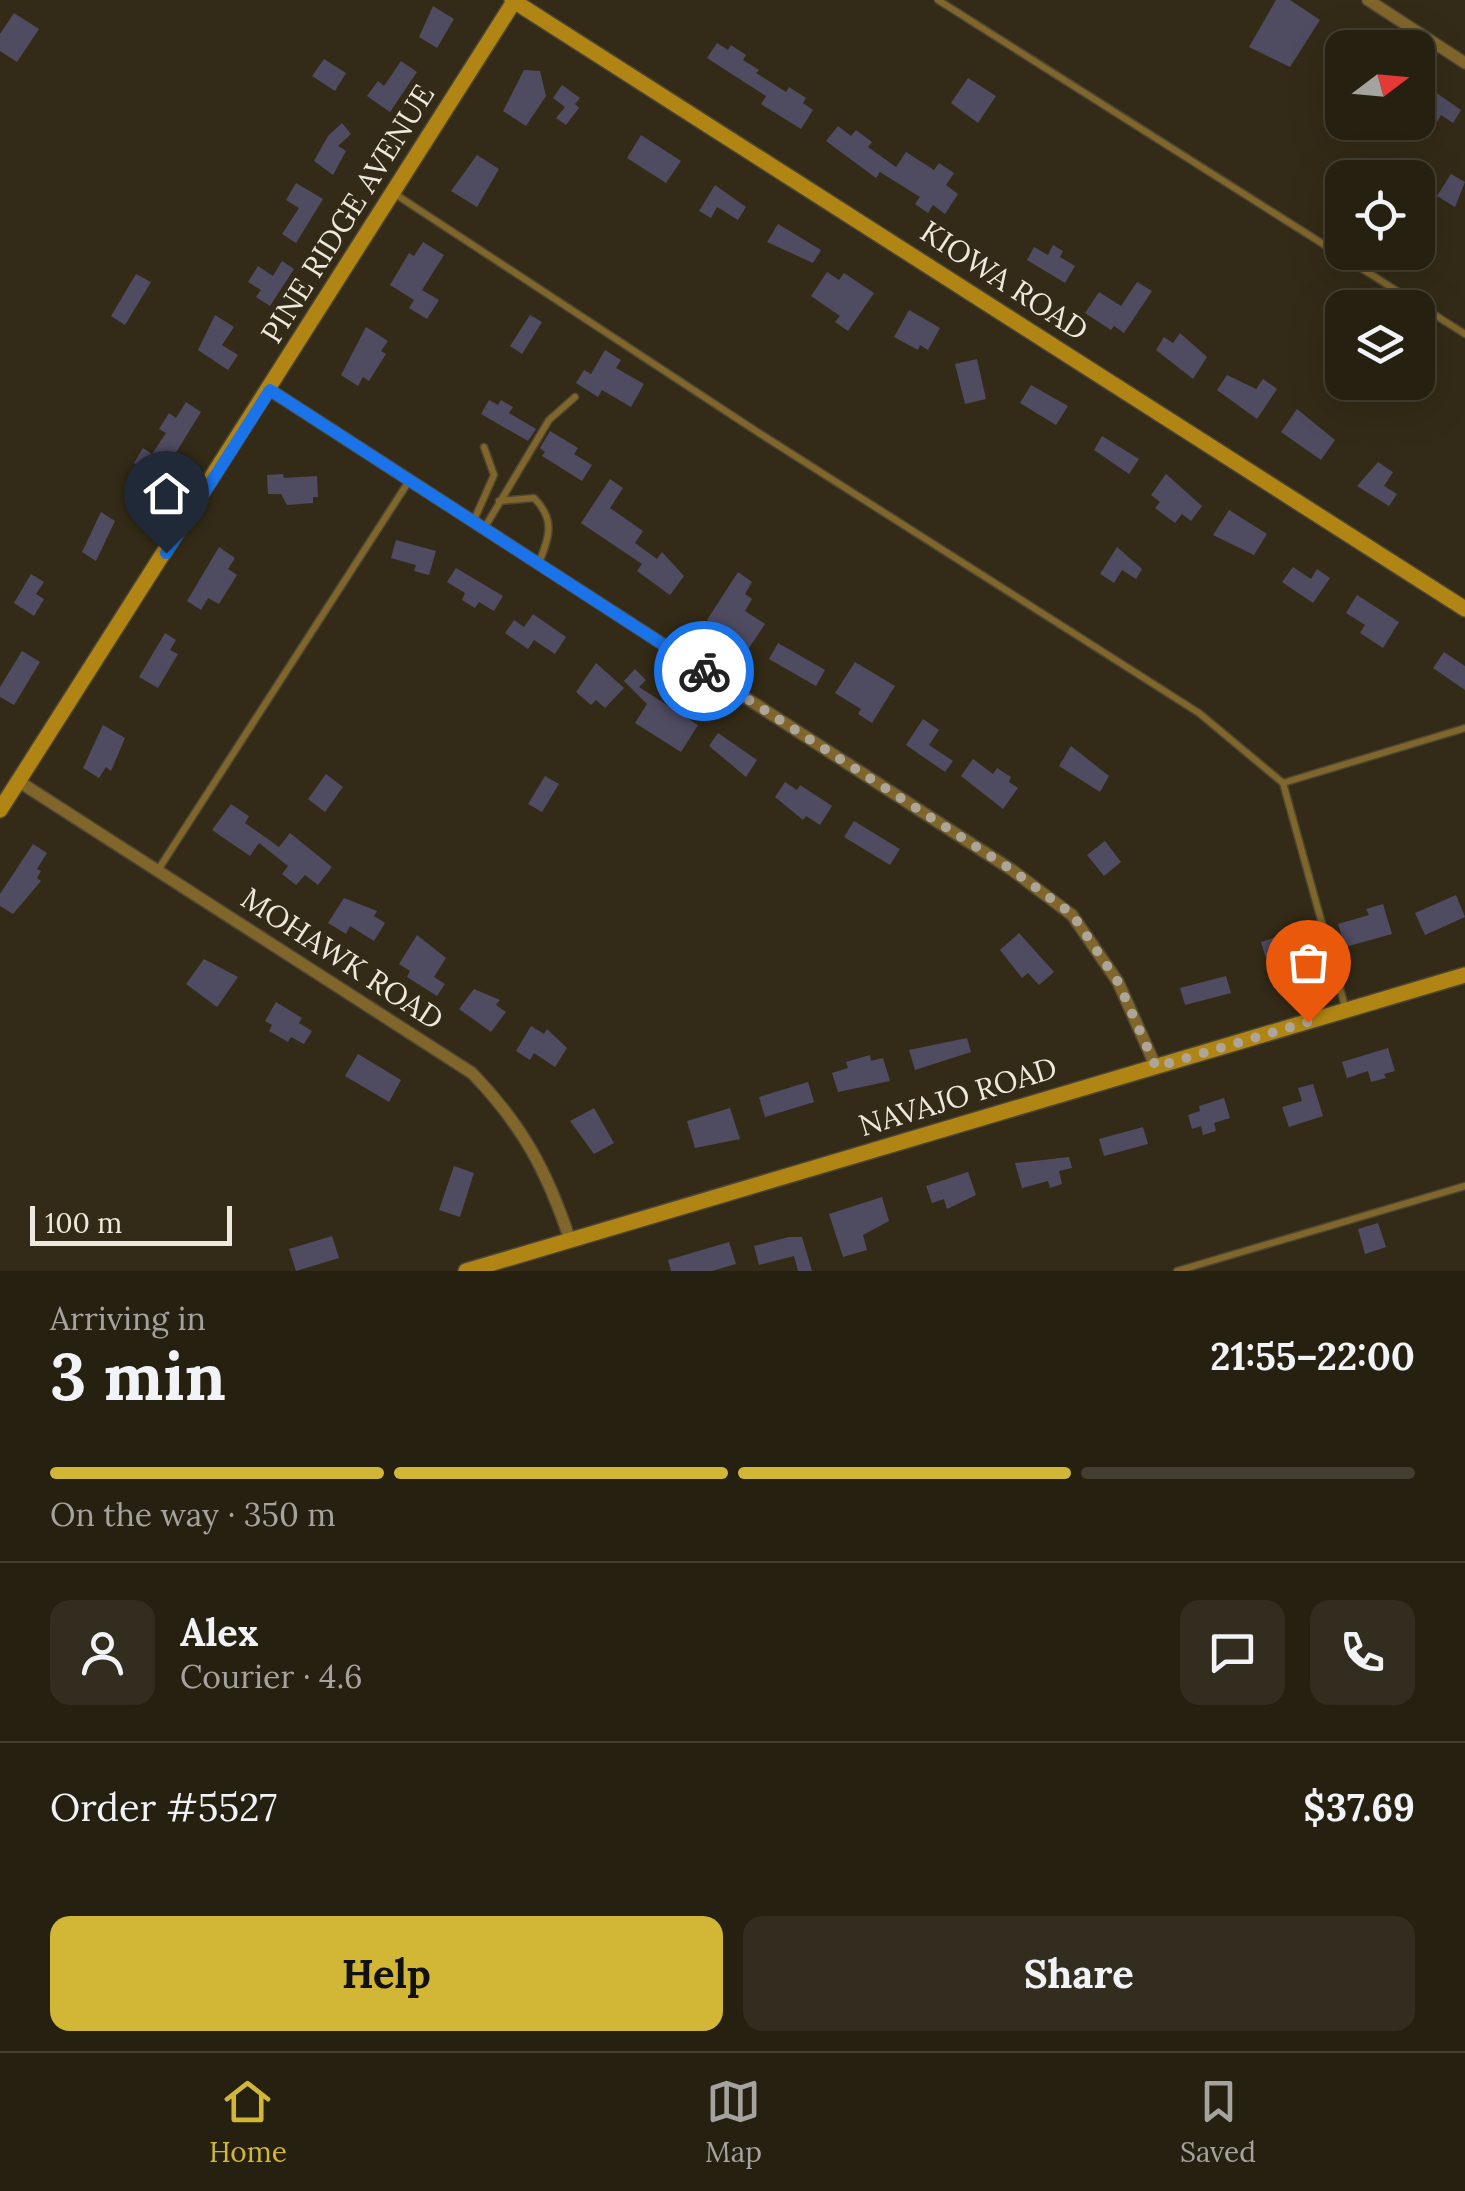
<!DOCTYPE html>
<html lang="en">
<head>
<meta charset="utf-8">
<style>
	body { margin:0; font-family:Lora,serif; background:#322d1f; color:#f1f3f6; height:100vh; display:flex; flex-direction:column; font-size:38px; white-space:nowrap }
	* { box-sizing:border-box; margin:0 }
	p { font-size:32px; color:#a4a39f }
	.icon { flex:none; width:55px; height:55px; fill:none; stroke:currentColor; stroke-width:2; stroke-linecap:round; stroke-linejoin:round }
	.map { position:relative; height:1271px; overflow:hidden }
	.panel { display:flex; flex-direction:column; background:#262011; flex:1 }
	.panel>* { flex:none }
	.needle { width:65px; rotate:74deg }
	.buttons { position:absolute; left:1325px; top:30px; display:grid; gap:20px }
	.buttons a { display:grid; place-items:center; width:110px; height:110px; border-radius:20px; background:#262011; box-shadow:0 10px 40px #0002,0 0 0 2px #423e31; font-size:50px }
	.scale { position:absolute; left:30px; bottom:25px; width:202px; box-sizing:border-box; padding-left:10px; border:5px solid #eee9dd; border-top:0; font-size:28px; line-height:35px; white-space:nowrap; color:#eee9dd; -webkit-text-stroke:8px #332b17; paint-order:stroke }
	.pin { position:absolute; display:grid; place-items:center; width:85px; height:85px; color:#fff; margin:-102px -42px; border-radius:50% 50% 50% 0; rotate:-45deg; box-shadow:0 0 10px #0007 }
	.pin .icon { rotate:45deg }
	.courier { position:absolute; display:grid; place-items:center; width:100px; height:100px; margin:-50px; border:8px solid #1a73e8; border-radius:50%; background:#fff; color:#222; box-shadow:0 2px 12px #0007 }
	.overview em { font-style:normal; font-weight:700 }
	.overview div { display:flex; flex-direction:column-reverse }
	.overview { display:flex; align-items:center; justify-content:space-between; height:170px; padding:0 50px }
	h1 { font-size:65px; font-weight:700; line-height:75px }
	.bar { display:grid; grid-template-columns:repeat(4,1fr); gap:15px 10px; align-content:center; height:120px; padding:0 50px }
	.bar i { height:12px; border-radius:8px; background:#423e31 }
	.bar .active { background:#d2b736 }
	.bar p { grid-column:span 4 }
	.line { display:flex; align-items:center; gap:25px; padding:0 50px; border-top:2px solid #423e31 }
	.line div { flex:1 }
	.round { display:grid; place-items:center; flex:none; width:105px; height:105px; border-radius:20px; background:#322d1f }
	.button { display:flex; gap:20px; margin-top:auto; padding:20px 50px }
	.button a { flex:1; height:115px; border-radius:20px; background:#d2b736; color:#111; font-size:40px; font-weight:700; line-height:115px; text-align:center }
	.button a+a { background:#322d1f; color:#f1f3f6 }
	.menu { display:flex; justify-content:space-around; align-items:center; height:140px; border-top:2px solid #423e31; background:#262011; font-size:28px; color:#a4a39f }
	.menu a { display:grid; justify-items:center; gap:5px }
	.menu .active { color:#d2b736 }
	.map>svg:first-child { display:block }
	.building { fill:#4f4c62 }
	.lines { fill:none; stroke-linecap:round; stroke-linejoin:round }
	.lane-casing { stroke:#4d4633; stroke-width:9 }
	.street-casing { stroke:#4d4633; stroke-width:14 }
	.secondary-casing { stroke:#4d4633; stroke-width:18 }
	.lane { stroke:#80662b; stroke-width:6 }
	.street { stroke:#80662b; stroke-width:11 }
	.secondary { stroke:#b08514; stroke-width:15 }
	.done { stroke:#ada698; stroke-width:10; stroke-dasharray:0 18 }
	.route { stroke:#1a73e8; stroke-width:12 }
	.labels { text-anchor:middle; stroke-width:9; stroke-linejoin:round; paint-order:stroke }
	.street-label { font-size:30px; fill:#eee9dd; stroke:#332b17 }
</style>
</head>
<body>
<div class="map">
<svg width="1465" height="1271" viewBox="0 0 1465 1271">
	<rect width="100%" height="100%" fill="#332b17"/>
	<path class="building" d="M 1276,0 L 1290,0 L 1320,20 L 1290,67 L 1249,47 Z
		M 433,6 L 454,19 L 437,48 L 419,37 Z
		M 14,13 L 39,29 L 17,62 L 0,51 L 0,34 Z
		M 717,43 L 728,50 L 731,45 L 746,55 L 743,60 L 759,70 L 756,73 L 786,92 L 789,87 L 806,98 L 803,103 L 813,110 L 801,129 L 761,104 L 766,96 L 707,58 Z
		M 324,59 L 346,73 L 335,91 L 312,76 Z
		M 401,61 L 417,72 L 390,112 L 367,96 L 378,81 L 384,86 Z
		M 524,70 L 540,71 L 546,96 L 526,126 L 503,111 Z
		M 968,78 L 996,96 L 978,123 L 951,103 Z
		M 1418,80 L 1461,110 L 1453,123 L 1441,115 L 1437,122 L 1418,109 Z
		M 562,85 L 580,98 L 575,104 L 579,108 L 566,125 L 556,118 L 565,107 L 553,98 Z
		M 342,123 L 351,134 L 338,146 L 346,151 L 333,175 L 314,161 L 328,136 Z
		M 838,126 L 851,136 L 856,130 L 872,142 L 868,147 L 896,167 L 906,152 L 934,170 L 939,163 L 954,173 L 946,185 L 958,194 L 945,214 L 933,205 L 928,213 L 915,204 L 920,197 L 880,172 L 876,178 L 826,141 Z
		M 641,135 L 681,161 L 666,183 L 627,158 Z
		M 477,155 L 499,169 L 477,207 L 451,191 Z
		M 1451,174 L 1465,182 L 1455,207 L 1437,196 Z
		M 296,183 L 323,199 L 296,243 L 282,234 L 299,208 L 286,200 Z
		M 715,185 L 746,207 L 738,220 L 717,207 L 711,218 L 699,211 Z
		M 778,224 L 821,250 L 813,263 L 767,242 Z
		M 423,242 L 444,255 L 422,290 L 439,300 L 427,319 L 409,308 L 414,300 L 390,285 L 409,253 L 414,256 Z
		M 1053,245 L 1063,251 L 1060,257 L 1075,266 L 1065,283 L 1027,260 L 1034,247 L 1048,255 Z
		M 282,261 L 294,269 L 270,306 L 256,297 L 261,290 L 248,282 L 258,266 L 273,276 Z
		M 827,272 L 839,280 L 844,273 L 874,293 L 848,331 L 835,322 L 840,316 L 811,296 Z
		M 136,274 L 151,282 L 125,325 L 111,316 Z
		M 1137,282 L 1152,291 L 1124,333 L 1114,326 L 1111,330 L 1085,313 L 1099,292 L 1121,306 Z
		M 909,310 L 940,328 L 928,350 L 920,345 L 918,350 L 894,337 Z
		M 215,315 L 234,327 L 222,345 L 238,355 L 228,370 L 198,350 Z
		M 530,315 L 542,322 L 522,354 L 510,346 Z
		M 366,327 L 388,341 L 381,351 L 386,354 L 369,381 L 363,377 L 358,386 L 341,375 Z
		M 1180,333 L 1207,357 L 1193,379 L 1156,350 L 1164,337 L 1173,343 Z
		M 605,350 L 621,360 L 616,368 L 644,384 L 631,407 L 602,390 L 598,397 L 576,383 L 584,370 L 591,374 Z
		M 977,359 L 986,399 L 965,404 L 955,364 Z
		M 1227,375 L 1256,389 L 1263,379 L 1277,389 L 1257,419 L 1217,390 Z
		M 1031,385 L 1068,406 L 1056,425 L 1020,403 Z
		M 489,400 L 498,405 L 501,400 L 513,407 L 509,413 L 536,429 L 528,441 L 481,414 Z
		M 186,402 L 201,412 L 143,506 L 127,495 L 143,470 L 134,463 L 143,448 L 152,454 L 166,433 L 159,429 L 169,413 L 176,418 Z
		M 1297,409 L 1335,440 L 1321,460 L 1281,432 Z
		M 550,431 L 578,448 L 574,454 L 592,465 L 582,481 L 542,456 L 545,452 L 540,448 Z
		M 1102,436 L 1139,459 L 1129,474 L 1094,450 Z
		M 1378,462 L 1393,472 L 1384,486 L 1397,494 L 1389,506 L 1357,486 Z
		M 283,474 L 284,478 L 317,476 L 318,497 L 313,497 L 313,503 L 287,505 L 281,494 L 268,494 L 267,475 Z
		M 1166,474 L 1202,506 L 1191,521 L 1182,514 L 1175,523 L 1155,508 L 1160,502 L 1151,495 Z
		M 610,479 L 623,488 L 610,508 L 643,531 L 635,543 L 657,559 L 662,552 L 684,576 L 670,595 L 637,571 L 642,564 L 581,523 Z
		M 1229,510 L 1267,534 L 1254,555 L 1213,535 Z
		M 101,512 L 115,521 L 96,561 L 82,552 Z
		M 396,540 L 436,551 L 429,575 L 414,571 L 416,565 L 391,558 Z
		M 219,547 L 235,558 L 228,569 L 237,575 L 219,604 L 208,598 L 201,610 L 187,601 Z
		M 1117,547 L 1142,569 L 1136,579 L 1122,570 L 1114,583 L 1100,574 Z
		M 1293,567 L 1311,579 L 1317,569 L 1330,578 L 1313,603 L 1282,582 Z
		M 456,568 L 503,596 L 494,611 L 479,602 L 475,608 L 462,600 L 465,593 L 447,582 Z
		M 738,572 L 752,582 L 745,594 L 752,599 L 745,611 L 765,624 L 749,648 L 707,620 Z
		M 31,574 L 44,582 L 36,594 L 44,599 L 34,616 L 14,603 Z
		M 1357,595 L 1399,622 L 1383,648 L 1360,633 L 1365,625 L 1346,613 Z
		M 533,614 L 566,637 L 555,654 L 534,640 L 528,649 L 505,633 L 514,620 L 524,627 Z
		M 165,633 L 176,640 L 170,650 L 178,654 L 158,688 L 139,677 Z
		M 778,643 L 825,670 L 816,686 L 769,659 Z
		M 22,651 L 40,662 L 14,705 L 0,697 L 0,687 Z
		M 1444,652 L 1465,666 L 1465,690 L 1433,668 Z
		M 855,662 L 895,686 L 872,723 L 858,714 L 861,709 L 835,693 Z
		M 596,663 L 624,688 L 605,708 L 596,700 L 591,705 L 576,692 Z
		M 635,669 L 646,680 L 639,687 L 698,725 L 681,752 L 635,723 L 647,704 L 624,681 Z
		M 923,719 L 939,730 L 929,745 L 953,761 L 945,772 L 906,745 Z
		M 103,725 L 125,738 L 111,771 L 106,767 L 99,778 L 83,768 Z
		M 718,733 L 757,760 L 746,777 L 709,746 Z
		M 1071,746 L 1109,776 L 1100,792 L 1059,766 Z
		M 973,759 L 993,774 L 997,768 L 1011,777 L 1009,782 L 1018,788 L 1003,809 L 961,776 Z
		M 326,774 L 343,787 L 325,812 L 308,799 Z
		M 545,776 L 559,784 L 542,812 L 528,804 Z
		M 785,782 L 797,790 L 800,785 L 832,806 L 820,825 L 806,816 L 803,820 L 775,797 Z
		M 231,804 L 249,816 L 245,823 L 279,847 L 290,833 L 332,867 L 318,885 L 305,875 L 296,885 L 282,874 L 288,866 L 259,843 L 250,856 L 212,830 Z
		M 854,821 L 900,849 L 890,865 L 844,837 Z
		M 1105,841 L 1121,862 L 1104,876 L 1087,855 Z
		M 33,844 L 47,853 L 37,869 L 41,871 L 37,878 L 41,881 L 13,914 L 0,906 L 0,894 Z
		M 1456,895 L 1465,917 L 1425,935 L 1415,913 Z
		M 344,898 L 377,911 L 374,916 L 385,923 L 374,941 L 350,926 L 346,934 L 328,923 Z
		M 1383,904 L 1392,934 L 1345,947 L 1338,924 L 1369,915 L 1366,909 Z
		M 1019,933 L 1054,972 L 1039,985 L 1028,973 L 1022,978 L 1000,950 Z
		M 1286,934 L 1288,940 L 1305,935 L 1311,952 L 1268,965 L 1261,942 Z
		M 417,935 L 446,958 L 434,977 L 445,984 L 437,996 L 407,977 L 410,971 L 399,964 Z
		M 204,959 L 238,977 L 217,1007 L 186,984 Z
		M 1226,976 L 1231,993 L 1185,1005 L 1180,988 Z
		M 474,989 L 500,1000 L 496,1005 L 506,1012 L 491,1032 L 459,1009 Z
		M 276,1002 L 302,1018 L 299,1023 L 312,1031 L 304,1044 L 291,1037 L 288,1042 L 269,1031 L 272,1025 L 265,1021 Z
		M 531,1026 L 544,1034 L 547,1029 L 567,1048 L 555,1067 L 534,1053 L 530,1060 L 516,1051 Z
		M 967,1038 L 971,1052 L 915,1070 L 909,1050 Z
		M 1388,1048 L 1395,1071 L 1384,1074 L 1386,1078 L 1371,1082 L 1368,1071 L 1347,1078 L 1342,1062 Z
		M 358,1054 L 401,1080 L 389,1102 L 345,1076 Z
		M 870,1055 L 871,1061 L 883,1058 L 890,1081 L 838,1092 L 832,1073 L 848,1068 L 846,1062 Z
		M 808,1082 L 814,1102 L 765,1117 L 759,1097 Z
		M 1313,1084 L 1323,1116 L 1289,1127 L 1282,1107 L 1302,1101 L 1298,1088 Z
		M 1224,1098 L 1230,1118 L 1214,1123 L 1216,1131 L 1203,1135 L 1201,1126 L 1192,1129 L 1188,1115 L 1200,1111 L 1199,1106 Z
		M 594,1108 L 614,1143 L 594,1154 L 570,1121 Z
		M 730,1108 L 740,1139 L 695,1148 L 687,1121 Z
		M 1143,1127 L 1148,1144 L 1104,1156 L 1099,1139 Z
		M 1069,1157 L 1072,1168 L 1059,1171 L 1062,1184 L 1050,1188 L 1048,1181 L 1022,1188 L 1015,1163 Z
		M 454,1166 L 474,1173 L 460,1217 L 439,1210 Z
		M 968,1172 L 976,1195 L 947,1209 L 944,1199 L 932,1203 L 926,1186 Z
		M 882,1197 L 889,1221 L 863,1235 L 867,1250 L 843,1257 L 829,1214 Z
		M 1378,1223 L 1386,1247 L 1365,1254 L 1358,1229 Z
		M 332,1236 L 339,1258 L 296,1271 L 289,1249 Z
		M 789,1237 L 802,1237 L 812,1271 L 798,1271 L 794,1256 L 759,1265 L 754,1246 Z
		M 729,1242 L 736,1264 L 712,1271 L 671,1271 L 668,1260 Z"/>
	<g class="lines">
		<g class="lane-casing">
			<path id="lane" d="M 938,0 L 1465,334
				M 395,194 L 759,433 L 1199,713 L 1283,783 L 1346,1010
				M 499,501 L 534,498 C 556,520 549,537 539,563
				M 474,520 L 494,475 L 484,447
				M 485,527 L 549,420 L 575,397
				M 1283,783 L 1465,728
				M 158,870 L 409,481
				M 1177,1271 L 1465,1186"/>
		</g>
		<g class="street-casing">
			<path id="street" d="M 1368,0 L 1465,63
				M 270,390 L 1012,870 L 1072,915 L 1118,982 L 1156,1067
				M 18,781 L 472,1073 C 523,1126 547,1171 570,1240"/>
		</g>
		<g class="secondary-casing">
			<path id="secondary" d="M 512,0 L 1465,609
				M 0,810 L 515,0
				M 466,1271 L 1465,975"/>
		</g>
		<use href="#lane" class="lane"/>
		<use href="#street" class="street"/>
		<use href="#secondary" class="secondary"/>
	</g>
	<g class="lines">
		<path class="done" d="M 704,671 L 1012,870 L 1072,914 L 1118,982 L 1156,1067 L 1308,1022"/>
		<path class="route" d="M 166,553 L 270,390 L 704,671"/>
	</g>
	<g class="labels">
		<g class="street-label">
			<text transform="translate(348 214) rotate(-58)" y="10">PINE RIDGE AVENUE</text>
			<text transform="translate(1004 281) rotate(33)" y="10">KIOWA ROAD</text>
			<text transform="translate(342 959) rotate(33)" y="10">MOHAWK ROAD</text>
			<text transform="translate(958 1097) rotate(-17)" y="10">NAVAJO ROAD</text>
		</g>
	</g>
</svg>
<div class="buttons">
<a><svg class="needle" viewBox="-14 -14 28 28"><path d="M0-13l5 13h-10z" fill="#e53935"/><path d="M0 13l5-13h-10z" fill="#a4a39f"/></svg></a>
<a><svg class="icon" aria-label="locate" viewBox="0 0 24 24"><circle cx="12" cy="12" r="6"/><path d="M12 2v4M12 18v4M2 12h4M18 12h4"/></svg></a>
<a><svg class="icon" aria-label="layers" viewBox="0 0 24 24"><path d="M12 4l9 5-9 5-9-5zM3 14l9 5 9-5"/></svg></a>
</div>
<div class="scale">100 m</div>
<div class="pin" style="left:1308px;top:1022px;background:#ea580c"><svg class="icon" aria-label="bag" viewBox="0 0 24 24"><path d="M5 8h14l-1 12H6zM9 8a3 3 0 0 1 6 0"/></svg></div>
<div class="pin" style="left:166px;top:553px;background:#1f2937"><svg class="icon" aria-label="home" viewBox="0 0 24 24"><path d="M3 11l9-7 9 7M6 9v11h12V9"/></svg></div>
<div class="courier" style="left:704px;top:671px"><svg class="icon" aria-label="bike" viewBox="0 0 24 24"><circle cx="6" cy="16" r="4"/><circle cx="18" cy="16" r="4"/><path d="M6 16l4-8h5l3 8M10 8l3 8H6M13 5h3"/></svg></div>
</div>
<section class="panel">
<div class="overview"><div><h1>3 min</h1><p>Arriving in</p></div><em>21:55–22:00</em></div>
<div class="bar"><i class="active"></i><i class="active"></i><i class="active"></i><i></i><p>On the way · 350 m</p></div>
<div class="line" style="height:180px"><a class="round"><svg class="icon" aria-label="person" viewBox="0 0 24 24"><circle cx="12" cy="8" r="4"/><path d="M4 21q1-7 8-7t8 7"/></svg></a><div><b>Alex</b><p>Courier · 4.6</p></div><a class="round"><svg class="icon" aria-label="chat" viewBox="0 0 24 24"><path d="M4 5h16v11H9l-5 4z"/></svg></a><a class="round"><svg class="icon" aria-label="phone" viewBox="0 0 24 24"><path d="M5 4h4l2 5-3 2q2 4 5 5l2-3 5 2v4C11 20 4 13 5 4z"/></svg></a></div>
<div class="line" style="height:130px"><div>Order #5527</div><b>$37.69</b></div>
<div class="button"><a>Help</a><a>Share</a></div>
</section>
<nav class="menu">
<a class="active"><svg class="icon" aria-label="home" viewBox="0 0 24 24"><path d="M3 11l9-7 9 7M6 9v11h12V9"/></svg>Home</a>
<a><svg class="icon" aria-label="map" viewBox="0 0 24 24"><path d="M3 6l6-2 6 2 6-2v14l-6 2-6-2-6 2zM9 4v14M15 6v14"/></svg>Map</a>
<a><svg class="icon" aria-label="saved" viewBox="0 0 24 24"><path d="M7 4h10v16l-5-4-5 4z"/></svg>Saved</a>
</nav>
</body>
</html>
